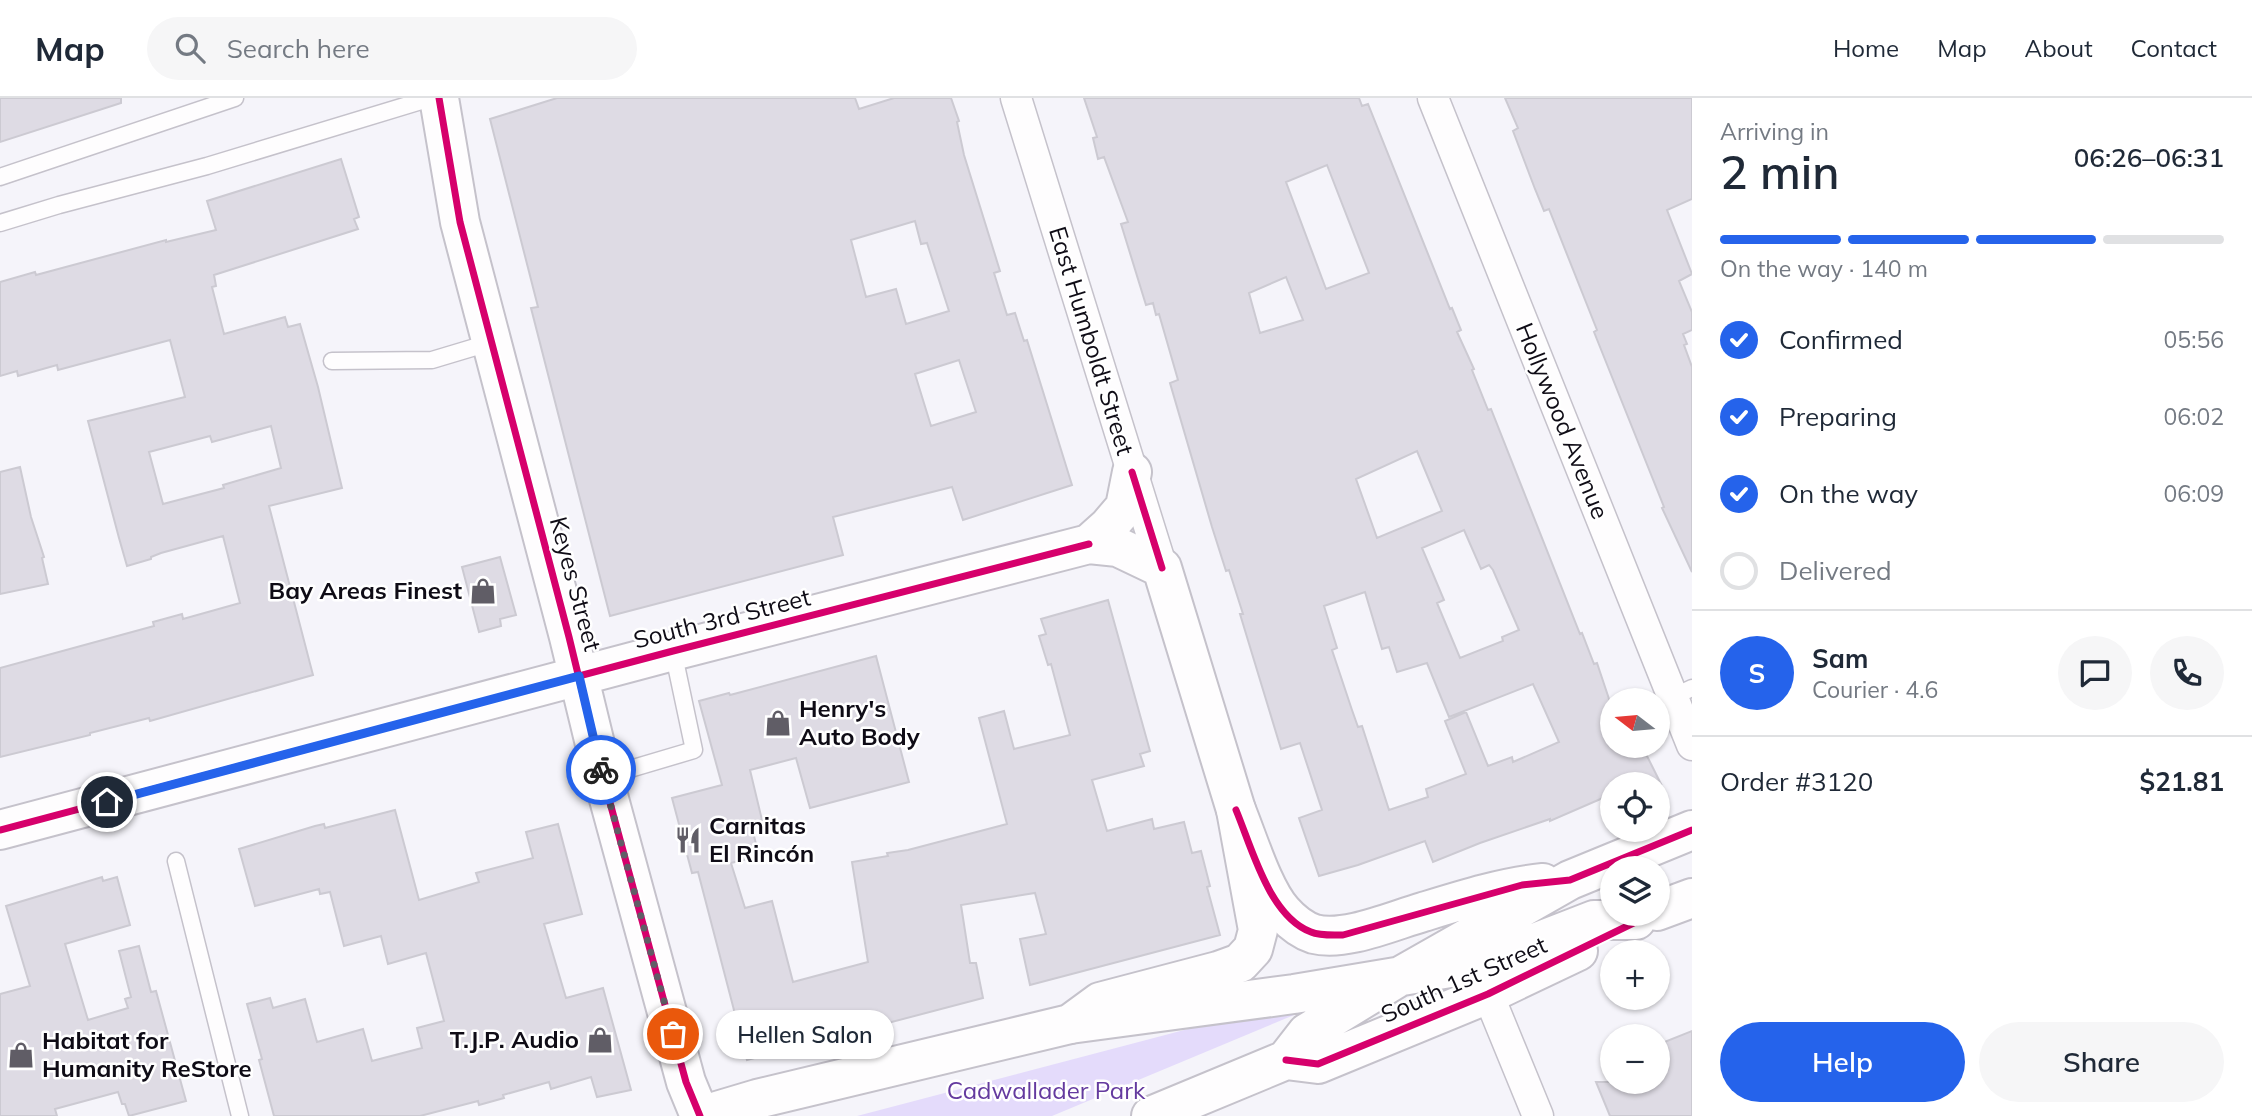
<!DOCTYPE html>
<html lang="en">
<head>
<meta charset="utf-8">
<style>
	body { margin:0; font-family:Mulish,sans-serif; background:#f6f6f7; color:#1f2937; height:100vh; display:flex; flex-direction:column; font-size:26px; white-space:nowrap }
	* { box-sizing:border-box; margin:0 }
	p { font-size:23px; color:#747a83 }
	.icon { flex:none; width:38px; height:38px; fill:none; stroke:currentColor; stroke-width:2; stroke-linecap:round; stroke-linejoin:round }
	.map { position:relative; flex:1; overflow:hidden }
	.panel { display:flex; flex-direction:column; background:#fff; width:560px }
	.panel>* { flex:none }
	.needle { width:46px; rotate:286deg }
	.tools { position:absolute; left:1600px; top:590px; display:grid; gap:14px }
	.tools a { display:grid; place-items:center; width:70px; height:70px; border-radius:50%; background:#fff; box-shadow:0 2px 5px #0004; font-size:35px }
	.pin { position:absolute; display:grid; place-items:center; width:60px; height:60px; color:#fff; margin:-30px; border:4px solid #fff; border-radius:50%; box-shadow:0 2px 7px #0007 }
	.courier { position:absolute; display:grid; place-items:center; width:70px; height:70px; margin:-35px; border:5px solid #2563eb; border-radius:50%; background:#fff; color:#222; box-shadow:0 2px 9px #0007 }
	.bubble { position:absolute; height:49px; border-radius:24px; background:#fff; box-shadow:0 2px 5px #0004; font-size:23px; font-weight:600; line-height:49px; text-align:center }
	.overview em { font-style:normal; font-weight:600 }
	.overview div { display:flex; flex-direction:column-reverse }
	.overview { display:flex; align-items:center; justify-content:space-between; height:119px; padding:0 28px }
	h1 { font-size:46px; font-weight:600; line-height:52px }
	.bar { display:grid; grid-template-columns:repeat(4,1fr); gap:10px 7px; align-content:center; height:84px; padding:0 28px }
	.bar i { height:9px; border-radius:5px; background:#e0e1e3 }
	.bar .on { background:#2563eb }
	.bar p { grid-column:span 4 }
	.line { display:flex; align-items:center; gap:18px; padding:0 28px; border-top:2px solid #e0e1e3 }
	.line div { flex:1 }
	.round { display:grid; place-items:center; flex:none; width:74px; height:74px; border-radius:37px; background:#f6f6f7 }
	ol { padding:0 28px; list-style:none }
	li { display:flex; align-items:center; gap:21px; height:77px }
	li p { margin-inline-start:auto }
	li .icon { padding:7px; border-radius:50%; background:#2563eb; color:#fff; stroke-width:4 }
	li:last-child { color:#747a83 }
	li i { width:38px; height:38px; border:4px solid #e0e1e3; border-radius:50% }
	.action { display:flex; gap:14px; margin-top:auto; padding:14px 28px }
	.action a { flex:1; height:80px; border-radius:42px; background:#2563eb; color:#fff; font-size:28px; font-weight:600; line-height:80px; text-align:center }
	.action a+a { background:#f6f6f7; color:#1f2937 }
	header { display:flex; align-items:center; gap:42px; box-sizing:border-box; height:98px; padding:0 35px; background:#fff; border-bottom:2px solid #e0e1e3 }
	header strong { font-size:33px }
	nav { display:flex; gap:38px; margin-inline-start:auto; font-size:24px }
	.search { width:490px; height:63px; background:#f6f6f7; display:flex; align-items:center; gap:18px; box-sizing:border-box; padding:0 24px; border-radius:38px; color:#747a83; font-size:26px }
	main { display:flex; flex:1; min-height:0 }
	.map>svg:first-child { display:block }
	.green { fill:#e4dbfb }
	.building { fill:#dedbe4; stroke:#cccad2; stroke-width:2; fill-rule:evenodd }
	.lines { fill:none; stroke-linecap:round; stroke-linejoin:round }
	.lane-casing { stroke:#c5c2cb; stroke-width:19 }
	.street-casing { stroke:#c5c2cb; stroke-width:33 }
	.secondary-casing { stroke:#c5c2cb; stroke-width:42 }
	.primary-casing { stroke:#c5c2cb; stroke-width:42 }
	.lane { stroke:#fefdfe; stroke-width:16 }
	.street { stroke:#fefdfe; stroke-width:30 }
	.secondary { stroke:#fefdfe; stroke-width:38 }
	.primary { stroke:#fefdfe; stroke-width:38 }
	.cycleway-casing { stroke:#fff; stroke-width:11 }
	.cycleway { stroke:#d6006c; stroke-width:7 }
	.done { stroke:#605d66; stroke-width:7; stroke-dasharray:0 12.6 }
	.route { stroke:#2563eb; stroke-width:9 }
	.labels { text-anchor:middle; stroke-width:5; stroke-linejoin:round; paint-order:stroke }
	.street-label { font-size:24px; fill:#0f0c16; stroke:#fff }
	.poi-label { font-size:24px; font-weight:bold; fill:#0f0c16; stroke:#fff; text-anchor:start }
	.park-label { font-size:24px; fill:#643a9f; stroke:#fff }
</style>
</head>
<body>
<header>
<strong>Map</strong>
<div class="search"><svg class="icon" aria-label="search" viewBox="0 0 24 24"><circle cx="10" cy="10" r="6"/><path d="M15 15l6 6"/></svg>Search here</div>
<nav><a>Home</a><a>Map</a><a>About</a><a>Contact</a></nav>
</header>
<main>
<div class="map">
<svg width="1692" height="1018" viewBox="0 0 1692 1018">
	<rect width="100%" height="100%" fill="#f5f4fa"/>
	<path class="green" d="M 1296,913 L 1294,917 L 1052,1018 L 857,1018 L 1207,926 Z"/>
	<path class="building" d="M 0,0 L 121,0 L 121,5 L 0,44 Z
		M 557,0 L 855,0 L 859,11 L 894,0 L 951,0 L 959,23 L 957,24 L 964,57 L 1000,173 L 994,175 L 1007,217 L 1015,215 L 1024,243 L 1027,242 L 1072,387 L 963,422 L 952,389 L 833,419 L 843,457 L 610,518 L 531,210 L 538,209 L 490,21 ZM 915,123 L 921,146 L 927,145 L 949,213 L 906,226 L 896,191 L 866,199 L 851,142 ZM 959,262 L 976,314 L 931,328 L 915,276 Z
		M 1084,0 L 1359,0 L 1362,8 L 1368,6 L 1450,211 L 1452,210 L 1461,232 L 1457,234 L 1474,271 L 1472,272 L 1488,312 L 1491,311 L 1580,536 L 1582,535 L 1594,566 L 1597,565 L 1612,610 L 1612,648 L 1642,648 L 1661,686 L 1612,686 L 1612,696 L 1550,723 L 1550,721 L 1480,745 L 1433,764 L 1425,743 L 1358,767 L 1319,778 L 1299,720 L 1322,712 L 1300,645 L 1281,651 L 1240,516 L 1243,516 L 1229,472 L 1226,473 L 1212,429 L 1170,285 L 1178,282 L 1159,216 L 1156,217 L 1153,205 L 1146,207 L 1121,126 L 1128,124 L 1104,59 L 1098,61 L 1093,40 L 1097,39 ZM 1327,67 L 1369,175 L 1326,191 L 1286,84 ZM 1286,179 L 1303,222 L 1260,235 L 1249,195 ZM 1417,353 L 1442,413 L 1377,440 L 1356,381 ZM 1464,432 L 1481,471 L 1489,467 L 1493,472 L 1519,532 L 1502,539 L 1503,543 L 1460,560 L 1437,505 L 1444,502 L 1422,450 ZM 1365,494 L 1382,551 L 1389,549 L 1397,574 L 1427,565 L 1449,619 L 1533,586 L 1559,644 L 1513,664 L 1512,659 L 1488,668 L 1466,614 L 1445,623 L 1466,676 L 1426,691 L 1428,699 L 1389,712 L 1362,628 L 1358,629 L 1352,612 L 1332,552 L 1337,550 L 1324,508 Z
		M 1505,0 L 1692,0 L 1692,101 L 1667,112 L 1692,176 L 1679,183 L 1692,214 L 1692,232 L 1683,236 L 1687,246 L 1684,247 L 1692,269 L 1692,474 L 1662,410 L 1664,409 L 1594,234 L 1597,232 L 1549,111 L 1544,113 L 1535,91 L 1513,33 L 1518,30 Z
		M 341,61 L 359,119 L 354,121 L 358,131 L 214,177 L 216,188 L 212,189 L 224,236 L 285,219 L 288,229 L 300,226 L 318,289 L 342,390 L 269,408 L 313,577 L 150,623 L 149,620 L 90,635 L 90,637 L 0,659 L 0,570 L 154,528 L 153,524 L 182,516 L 183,521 L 240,505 L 223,438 L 161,455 L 151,459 L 151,461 L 127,468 L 119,440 L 88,323 L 185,299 L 170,242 L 58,272 L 57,267 L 18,278 L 17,273 L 0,278 L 0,184 L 35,174 L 36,177 L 166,142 L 166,144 L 216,132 L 207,103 ZM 271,328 L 281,370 L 223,387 L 224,390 L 163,406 L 149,354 L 210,338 L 212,344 Z
		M 20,369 L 31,419 L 44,459 L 42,460 L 48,486 L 0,496 L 0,374 Z
		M 500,459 L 516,517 L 500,521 L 501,528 L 479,534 L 462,469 Z
		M 1108,502 L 1150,653 L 1140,656 L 1144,668 L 1092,682 L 1107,733 L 1152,721 L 1154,731 L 1184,724 L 1192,755 L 1201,753 L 1210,788 L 1207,789 L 1220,837 L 1030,887 L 1020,841 L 1046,836 L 1035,795 L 961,807 L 970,865 L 976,865 L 983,900 L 747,962 L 698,774 L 692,775 L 672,700 L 722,687 L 699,603 L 729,595 L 730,597 L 876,558 L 909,684 L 810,710 L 796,660 L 750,672 L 762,722 L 751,726 L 759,758 L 731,765 L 745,810 L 772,803 L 793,884 L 868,864 L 852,764 L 888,758 L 887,755 L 908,752 L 1007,726 L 979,620 L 1004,613 L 1014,651 L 1070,637 L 1051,566 L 1048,567 L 1039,538 L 1046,536 L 1041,521 Z
		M 395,712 L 419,802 L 479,784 L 476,775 L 533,760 L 526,734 L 558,726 L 582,816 L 544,826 L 566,900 L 603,890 L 631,992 L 597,999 L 591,979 L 551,991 L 549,984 L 503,997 L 504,1000 L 479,1007 L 478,1003 L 420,1018 L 274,1018 L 259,962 L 262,961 L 247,906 L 270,900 L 273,910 L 305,901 L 317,944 L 363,931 L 372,963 L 422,950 L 417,930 L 444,923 L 426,855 L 388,866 L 381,838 L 344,848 L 330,794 L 320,796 L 319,791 L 255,808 L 239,751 L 315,728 L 324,726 L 325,730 Z
		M 102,779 L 103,783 L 117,779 L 130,827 L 65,846 L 88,922 L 128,910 L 125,901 L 131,899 L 119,853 L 139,848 L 151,894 L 156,893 L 186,1003 L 129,1018 L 125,1006 L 122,1006 L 118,994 L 55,1011 L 57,1018 L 0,1018 L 0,896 L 30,888 L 6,808 Z
		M 1692,933 L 1692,1018 L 1610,1018 L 1596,984 L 1657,984 L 1657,947 Z"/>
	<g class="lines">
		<g class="lane-casing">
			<path id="lane" d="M 0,79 L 235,0
				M 0,125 L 59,107 L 207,68 L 431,0
				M 332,263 L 432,262 L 492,244
				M 1673,599 L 1692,590
				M 603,679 L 694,652 L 673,553
				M 176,763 L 240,1018"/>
		</g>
		<g class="street-casing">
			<path id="street" d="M 1016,0 L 1162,470
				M 1433,0 L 1692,647
				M 1488,896 L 1538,1018"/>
		</g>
		<g class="secondary-casing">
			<path id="secondary" d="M 439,0 L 460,124 L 569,539 L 603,679 L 686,984 L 700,1018
				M 1089,446 L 1108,429 L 1125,409 L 1132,374
				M 0,732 L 673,553 L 1089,446 L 1118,449 L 1162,470 L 1236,712 L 1258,832 L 1253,851 L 1240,865 L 1218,873 L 1100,904 L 1070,926 L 757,1001 L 700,1018"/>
		</g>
		<g class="primary-casing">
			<path id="primary" d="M 1236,712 C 1248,741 1263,792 1283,814 C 1291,823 1302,832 1314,836 C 1345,844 1392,823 1423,814 C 1462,802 1503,789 1543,785
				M 1657,813 L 1692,800
				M 1070,926 L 1294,896 L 1486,864 L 1594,822 L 1636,822
				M 1286,962 L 1307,935 L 1397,880 L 1570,782 L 1692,732
				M 1151,1018 L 1286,962 L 1318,966 L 1488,896 L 1578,853"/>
		</g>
		<use href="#lane" class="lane"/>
		<use href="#street" class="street"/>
		<use href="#secondary" class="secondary"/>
		<use href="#primary" class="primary"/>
		<g class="cycleway-casing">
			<path id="cycleway" d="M 439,0 L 460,124 L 569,539 L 603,679 L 686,984 L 700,1018
				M 1132,374 L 1162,470
				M 1236,712 C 1252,750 1269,818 1311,834 C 1320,838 1333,837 1343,837 L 1522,787 L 1570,782 L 1692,732
				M 0,732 L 673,553 L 1089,446
				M 1286,962 L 1318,966 L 1488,896 L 1652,816"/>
		</g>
		<use href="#cycleway" class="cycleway"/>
	</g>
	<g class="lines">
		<path class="done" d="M 601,672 L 673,936"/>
		<path class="route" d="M 107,704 L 579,578 L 601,672"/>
	</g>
	<defs>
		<g id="shop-bare" transform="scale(2.1)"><path d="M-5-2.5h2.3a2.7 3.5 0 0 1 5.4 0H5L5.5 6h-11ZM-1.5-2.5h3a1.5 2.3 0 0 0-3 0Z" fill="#605d66" stroke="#fff" stroke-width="2.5" paint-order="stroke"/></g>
		<g id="restaurant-bare" transform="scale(2.1)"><path d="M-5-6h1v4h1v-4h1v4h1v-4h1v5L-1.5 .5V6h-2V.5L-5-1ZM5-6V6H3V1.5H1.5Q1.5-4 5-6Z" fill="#605d66" stroke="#fff" stroke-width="2.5" paint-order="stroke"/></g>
	</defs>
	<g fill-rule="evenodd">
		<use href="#shop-bare" x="483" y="493"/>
		<use href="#shop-bare" x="778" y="625"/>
		<use href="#restaurant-bare" x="688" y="742"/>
		<use href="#shop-bare" x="600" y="942"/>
		<use href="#shop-bare" x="21" y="957"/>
	</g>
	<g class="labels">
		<g class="street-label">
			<text transform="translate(1091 243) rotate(73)" y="8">East Humboldt Street</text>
			<text transform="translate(1562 323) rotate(68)" y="8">Hollywood Avenue</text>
			<text transform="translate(575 486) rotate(75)" y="8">Keyes Street</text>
			<text transform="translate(722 521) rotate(-14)" y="8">South 3rd Street</text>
			<text transform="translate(1464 882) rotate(-24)" y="8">South 1st Street</text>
		</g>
		<g class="poi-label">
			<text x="462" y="501" text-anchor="end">Bay Areas Finest</text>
			<text x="799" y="619">Henry's<tspan x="799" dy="28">Auto Body</tspan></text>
			<text x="709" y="736">Carnitas<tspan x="709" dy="28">El Rincón</tspan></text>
			<text x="579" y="950" text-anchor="end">T.J.P. Audio</text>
			<text x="42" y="951">Habitat for<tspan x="42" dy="28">Humanity ReStore</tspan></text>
		</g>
		<g class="park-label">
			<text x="1046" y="1001">Cadwallader Park</text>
		</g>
	</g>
</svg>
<div class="tools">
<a><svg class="needle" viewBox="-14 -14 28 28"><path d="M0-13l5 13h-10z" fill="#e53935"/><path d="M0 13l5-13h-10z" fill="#747a83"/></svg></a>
<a><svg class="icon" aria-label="locate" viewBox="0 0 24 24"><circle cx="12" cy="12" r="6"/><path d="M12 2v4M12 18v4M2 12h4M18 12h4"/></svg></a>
<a><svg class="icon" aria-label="layers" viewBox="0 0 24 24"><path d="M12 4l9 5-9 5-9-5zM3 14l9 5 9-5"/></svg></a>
<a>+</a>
<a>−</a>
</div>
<div class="pin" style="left:673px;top:936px;background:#ea580c"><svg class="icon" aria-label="bag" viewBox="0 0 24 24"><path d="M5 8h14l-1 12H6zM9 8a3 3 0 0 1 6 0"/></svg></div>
<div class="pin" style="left:107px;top:704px;background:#1f2937"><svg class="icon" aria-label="home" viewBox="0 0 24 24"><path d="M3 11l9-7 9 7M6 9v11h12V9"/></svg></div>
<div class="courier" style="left:601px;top:672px"><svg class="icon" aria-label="bike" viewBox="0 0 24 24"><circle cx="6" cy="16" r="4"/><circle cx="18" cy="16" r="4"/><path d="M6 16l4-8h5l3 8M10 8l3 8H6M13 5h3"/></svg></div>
<div class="bubble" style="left:716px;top:912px;width:178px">Hellen Salon</div>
</div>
<section class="panel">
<div class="overview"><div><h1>2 min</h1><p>Arriving in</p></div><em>06:26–06:31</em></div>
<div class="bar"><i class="on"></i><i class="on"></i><i class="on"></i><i></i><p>On the way · 140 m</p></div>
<ol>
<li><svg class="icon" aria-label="check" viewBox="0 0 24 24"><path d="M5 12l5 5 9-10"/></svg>Confirmed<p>05:56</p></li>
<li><svg class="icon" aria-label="check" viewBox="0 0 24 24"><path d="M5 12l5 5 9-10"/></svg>Preparing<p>06:02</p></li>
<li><svg class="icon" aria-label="check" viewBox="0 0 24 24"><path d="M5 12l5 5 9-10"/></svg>On the way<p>06:09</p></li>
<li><i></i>Delivered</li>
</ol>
<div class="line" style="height:126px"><b class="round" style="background:#2563eb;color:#fff">S</b><div><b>Sam</b><p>Courier · 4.6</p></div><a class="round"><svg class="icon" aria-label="chat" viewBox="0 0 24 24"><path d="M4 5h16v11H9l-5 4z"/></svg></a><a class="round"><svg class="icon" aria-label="phone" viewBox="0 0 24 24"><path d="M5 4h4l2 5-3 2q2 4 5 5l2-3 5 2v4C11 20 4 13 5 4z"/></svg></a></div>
<div class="line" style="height:91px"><div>Order #3120</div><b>$21.81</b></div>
<div class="action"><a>Help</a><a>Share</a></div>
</section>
</main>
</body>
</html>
